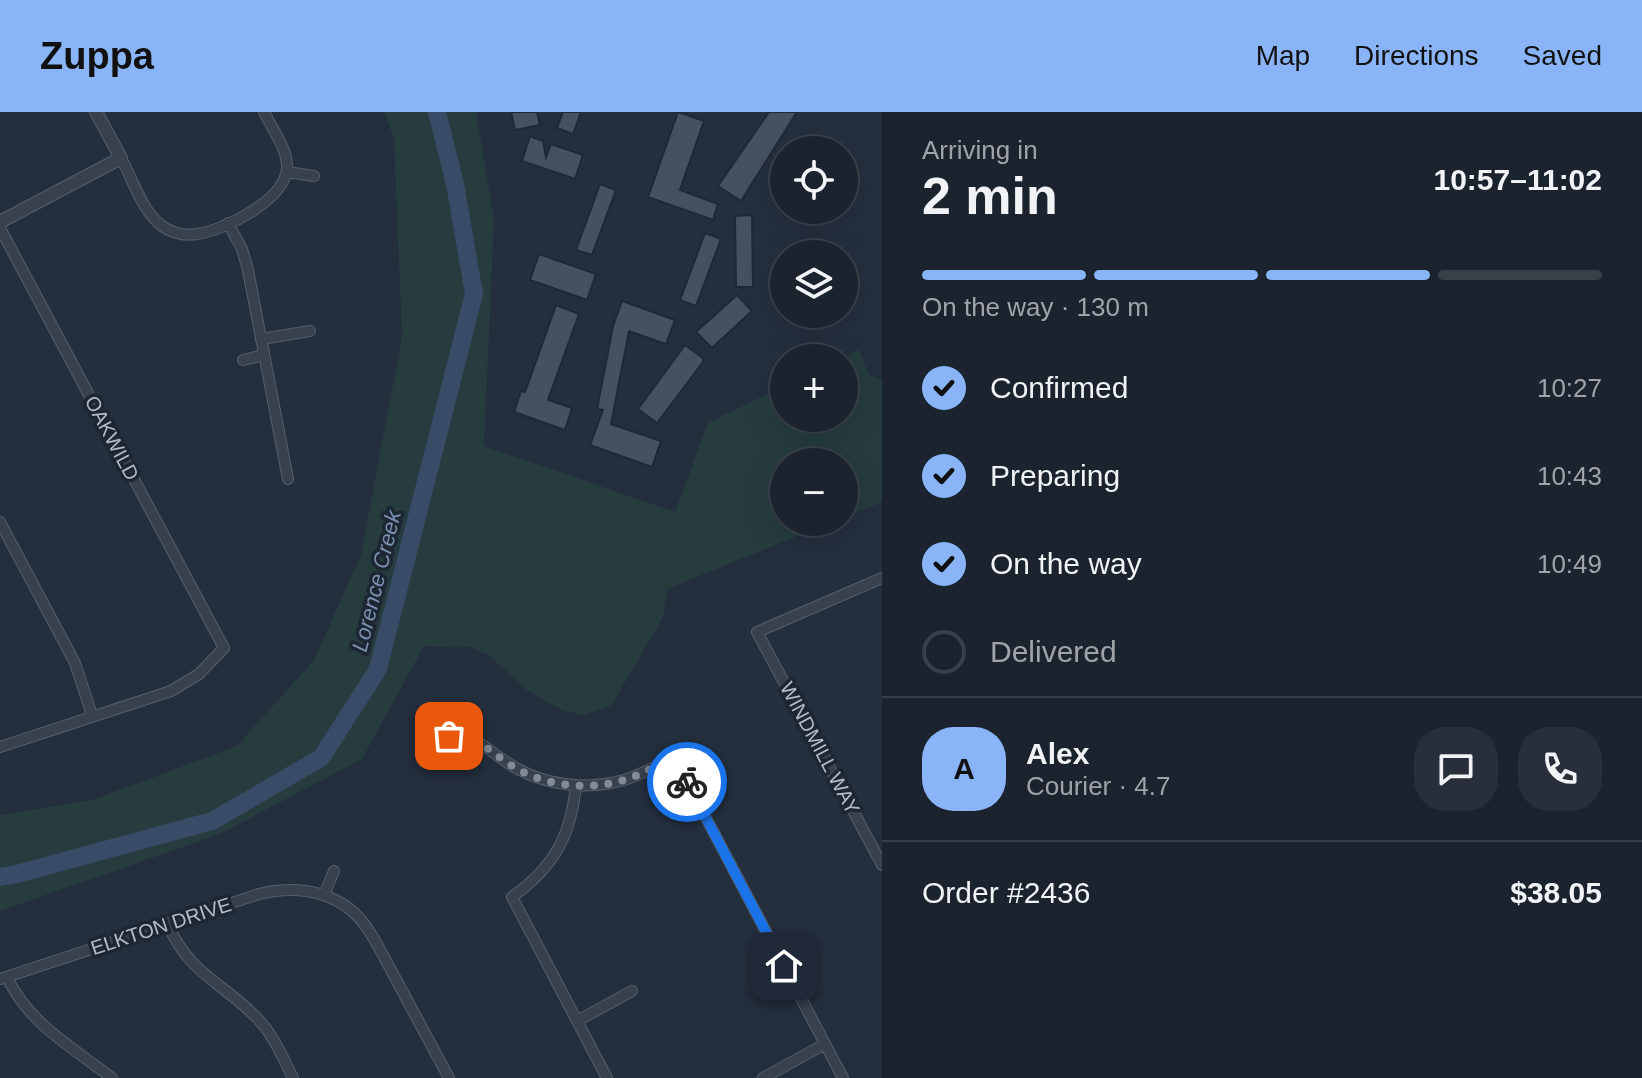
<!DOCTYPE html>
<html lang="en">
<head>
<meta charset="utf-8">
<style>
	body { margin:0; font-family:Arial,sans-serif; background:#282f3a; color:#f1f3f6; height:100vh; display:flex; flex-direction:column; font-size:30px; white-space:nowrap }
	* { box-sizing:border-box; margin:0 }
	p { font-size:26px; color:#a0a4aa }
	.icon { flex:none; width:44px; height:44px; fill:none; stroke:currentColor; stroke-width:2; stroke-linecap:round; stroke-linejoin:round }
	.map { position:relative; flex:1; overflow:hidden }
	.sheet { display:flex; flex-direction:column; background:#1b232e; width:760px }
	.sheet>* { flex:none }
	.fabs { position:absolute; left:770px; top:24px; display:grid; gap:16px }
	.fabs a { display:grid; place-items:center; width:88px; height:88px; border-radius:50%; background:#1b232e; box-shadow:0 8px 32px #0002,0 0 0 2px #39404a; font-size:40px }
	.pin { position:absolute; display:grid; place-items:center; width:68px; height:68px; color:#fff; margin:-34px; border-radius:16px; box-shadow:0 4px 12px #0006 }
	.courier { position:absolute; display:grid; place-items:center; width:80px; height:80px; margin:-40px; border:6px solid #1a73e8; border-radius:50%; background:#fff; color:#222; box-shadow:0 2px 10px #0007 }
	.summary em { font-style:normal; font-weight:700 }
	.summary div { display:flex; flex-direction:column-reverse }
	.summary { display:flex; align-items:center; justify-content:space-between; height:136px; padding:0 40px }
	h1 { font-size:52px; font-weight:700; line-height:60px }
	.bar { display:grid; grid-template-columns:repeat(4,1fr); gap:12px 8px; align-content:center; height:96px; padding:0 40px }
	.bar i { height:10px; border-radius:6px; background:#39404a }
	.bar .active { background:#8ab4f8 }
	.bar p { grid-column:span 4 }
	.line { display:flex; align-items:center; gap:20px; padding:0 40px; border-top:2px solid #39404a }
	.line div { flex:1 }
	.round { display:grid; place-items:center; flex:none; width:84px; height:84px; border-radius:32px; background:#282f3a }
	ol { padding:0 40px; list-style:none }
	li { display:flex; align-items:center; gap:24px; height:88px }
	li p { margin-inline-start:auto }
	li .icon { padding:8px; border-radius:50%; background:#8ab4f8; color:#111; stroke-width:4 }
	li:last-child { color:#a0a4aa }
	li i { width:44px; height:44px; border:4px solid #39404a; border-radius:50% }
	header { display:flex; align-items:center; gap:48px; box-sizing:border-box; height:112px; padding:0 40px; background:#8ab4f8; color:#111 }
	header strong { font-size:38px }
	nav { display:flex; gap:44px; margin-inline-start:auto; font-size:28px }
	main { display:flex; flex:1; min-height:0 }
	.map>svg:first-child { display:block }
	.green { fill:#263c3f }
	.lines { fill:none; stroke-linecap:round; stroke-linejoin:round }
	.river { stroke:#394c67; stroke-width:18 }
	.building { fill:#455162; stroke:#1f2835; stroke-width:2 }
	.minor-casing { stroke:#565f6c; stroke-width:12 }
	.tertiary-casing { stroke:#565f6c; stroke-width:14 }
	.minor { stroke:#38414e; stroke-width:10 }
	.tertiary { stroke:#38414e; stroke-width:12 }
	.done { stroke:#828b98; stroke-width:8; stroke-dasharray:0 14.4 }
	.route { stroke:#1a73e8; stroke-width:10 }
	.labels { text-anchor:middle; stroke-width:7; stroke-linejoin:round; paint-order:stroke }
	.street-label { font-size:20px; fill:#b4bcc9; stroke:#1d2633 }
	.water-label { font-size:22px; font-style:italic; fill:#7c92b1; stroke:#1d2633 }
</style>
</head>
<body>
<header>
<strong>Zuppa</strong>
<nav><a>Map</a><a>Directions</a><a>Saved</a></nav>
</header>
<main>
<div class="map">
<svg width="882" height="966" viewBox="0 0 882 966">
	<rect width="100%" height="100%" fill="#242f3e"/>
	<path class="green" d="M 384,0 L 476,0 L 494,108 L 484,334 L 675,400 L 708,311 L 784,274 L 784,306 L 844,306 L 843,246 L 859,238 L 868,261 L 882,269 L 882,390 L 844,405 L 844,350 L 784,350 L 784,410 L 832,410 L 667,477 L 663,505 L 611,594 L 583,603 L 562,598 L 528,579 L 488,543 L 470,535 L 424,534 L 362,647 L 220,722 L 0,799 L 0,703 L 95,687 L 237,634 L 314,548 L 361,443 L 402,225 L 394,26 Z"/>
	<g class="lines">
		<path class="river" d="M 0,765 L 17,762 L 212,709 L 321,646 L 378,557 L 474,182 L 455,72 L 437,0"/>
	</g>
	<path class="building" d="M 511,0 L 537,0 L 540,13 L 515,18 Z
		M 563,0 L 581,0 L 573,22 L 557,16 Z
		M 678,0 L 704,9 L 680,78 L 718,92 L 713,108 L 648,85 Z
		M 769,0 L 797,0 L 741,89 L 718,74 Z
		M 530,24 L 543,29 L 546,45 L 551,32 L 583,43 L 575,67 L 522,49 Z
		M 600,72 L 616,78 L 592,143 L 576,138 Z
		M 752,103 L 753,175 L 736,175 L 735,104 Z
		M 705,121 L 721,127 L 696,194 L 680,188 Z
		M 539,142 L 596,162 L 587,188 L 530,168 Z
		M 737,183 L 752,199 L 712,236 L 696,220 Z
		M 622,189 L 675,208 L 666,232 L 629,219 L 611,312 L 661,329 L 652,355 L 590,333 L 603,298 L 597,297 L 613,214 Z
		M 556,193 L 579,202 L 548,288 L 572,296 L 565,318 L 514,300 L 521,279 L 525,280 Z
		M 685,233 L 703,246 L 703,250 L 657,311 L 638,297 Z"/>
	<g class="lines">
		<g class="minor-casing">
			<path id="minor" d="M 121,46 C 133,68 142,99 162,114 C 172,121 185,124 197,122 C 225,118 285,88 287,56 C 288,37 272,17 264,0
				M 287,60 L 314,64
				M 228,111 L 242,137 L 248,158 L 288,367
				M 0,116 L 224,536 L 199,562 L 171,579 L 0,635
				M 261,227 L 310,219
				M 243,248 L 264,243
				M 0,410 L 75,551 L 92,603
				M 882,466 L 757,520 L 882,753
				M 449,624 L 463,622 L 470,625 C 486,634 500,647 516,656 C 548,674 588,678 624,668 C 641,663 658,653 674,645 L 843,966
				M 576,673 C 571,724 554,755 512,785 L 607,966
				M 324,783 L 334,759
				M 167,811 C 190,862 217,867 253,902 C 272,919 282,944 293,966
				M 7,865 C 28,911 73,936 112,966
				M 0,867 L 259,782 C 300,772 345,780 369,819 C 380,836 389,855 399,873 C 416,904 432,935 449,966
				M 577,909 L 632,879
				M 763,966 L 825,932"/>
		</g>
		<g class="tertiary-casing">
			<path id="tertiary" d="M 0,110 L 121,46 L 96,0"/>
		</g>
		<use href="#minor" class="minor"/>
		<use href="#tertiary" class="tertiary"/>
	</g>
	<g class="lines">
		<path class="done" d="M 449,624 L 463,622 L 470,625 C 488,635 503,650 521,659 C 552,675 590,678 624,668 C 641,663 658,653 674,645 L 687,670"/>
		<path class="route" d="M 687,670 L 784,854"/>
	</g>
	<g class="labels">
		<g class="street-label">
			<text transform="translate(112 326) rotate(62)" y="7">OAKWILD</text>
			<text transform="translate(820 636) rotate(62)" y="7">WINDMILL WAY</text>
			<text transform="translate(161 814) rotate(-18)" y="7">ELKTON DRIVE</text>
		</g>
		<g class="water-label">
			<text transform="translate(376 469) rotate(-76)" y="8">Lorence Creek</text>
		</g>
	</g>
</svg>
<div class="fabs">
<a><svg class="icon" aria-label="locate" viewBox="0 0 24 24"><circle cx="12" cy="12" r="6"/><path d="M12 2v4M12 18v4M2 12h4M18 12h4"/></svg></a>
<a><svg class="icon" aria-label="layers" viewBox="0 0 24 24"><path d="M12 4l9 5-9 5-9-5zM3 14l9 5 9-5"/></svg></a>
<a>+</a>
<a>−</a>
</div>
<div class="pin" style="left:449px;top:624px;background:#ea580c"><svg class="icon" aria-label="bag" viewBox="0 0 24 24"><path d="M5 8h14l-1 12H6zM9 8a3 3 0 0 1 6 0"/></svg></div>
<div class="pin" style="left:784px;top:854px;background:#1f2937"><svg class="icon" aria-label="home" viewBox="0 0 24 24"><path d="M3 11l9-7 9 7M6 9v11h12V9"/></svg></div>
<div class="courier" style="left:687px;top:670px"><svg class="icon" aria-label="bike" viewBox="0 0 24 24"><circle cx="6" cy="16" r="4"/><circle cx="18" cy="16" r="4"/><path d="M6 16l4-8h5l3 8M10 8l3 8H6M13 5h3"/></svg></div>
</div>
<section class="sheet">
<div class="summary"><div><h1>2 min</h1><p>Arriving in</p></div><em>10:57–11:02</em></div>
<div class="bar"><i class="active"></i><i class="active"></i><i class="active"></i><i></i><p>On the way · 130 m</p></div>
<ol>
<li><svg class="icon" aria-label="check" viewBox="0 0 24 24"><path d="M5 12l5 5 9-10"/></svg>Confirmed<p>10:27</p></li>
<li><svg class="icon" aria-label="check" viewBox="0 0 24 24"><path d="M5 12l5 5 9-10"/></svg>Preparing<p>10:43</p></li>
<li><svg class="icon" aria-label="check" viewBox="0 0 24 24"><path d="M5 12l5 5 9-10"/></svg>On the way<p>10:49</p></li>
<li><i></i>Delivered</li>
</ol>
<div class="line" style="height:144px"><b class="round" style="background:#8ab4f8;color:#111">A</b><div><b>Alex</b><p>Courier · 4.7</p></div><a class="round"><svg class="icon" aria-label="chat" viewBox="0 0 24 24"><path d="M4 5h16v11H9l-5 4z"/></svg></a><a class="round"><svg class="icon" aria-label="phone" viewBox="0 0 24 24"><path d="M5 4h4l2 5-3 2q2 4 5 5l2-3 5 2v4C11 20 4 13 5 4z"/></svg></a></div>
<div class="line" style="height:104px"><div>Order #2436</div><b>$38.05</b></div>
</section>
</main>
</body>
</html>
